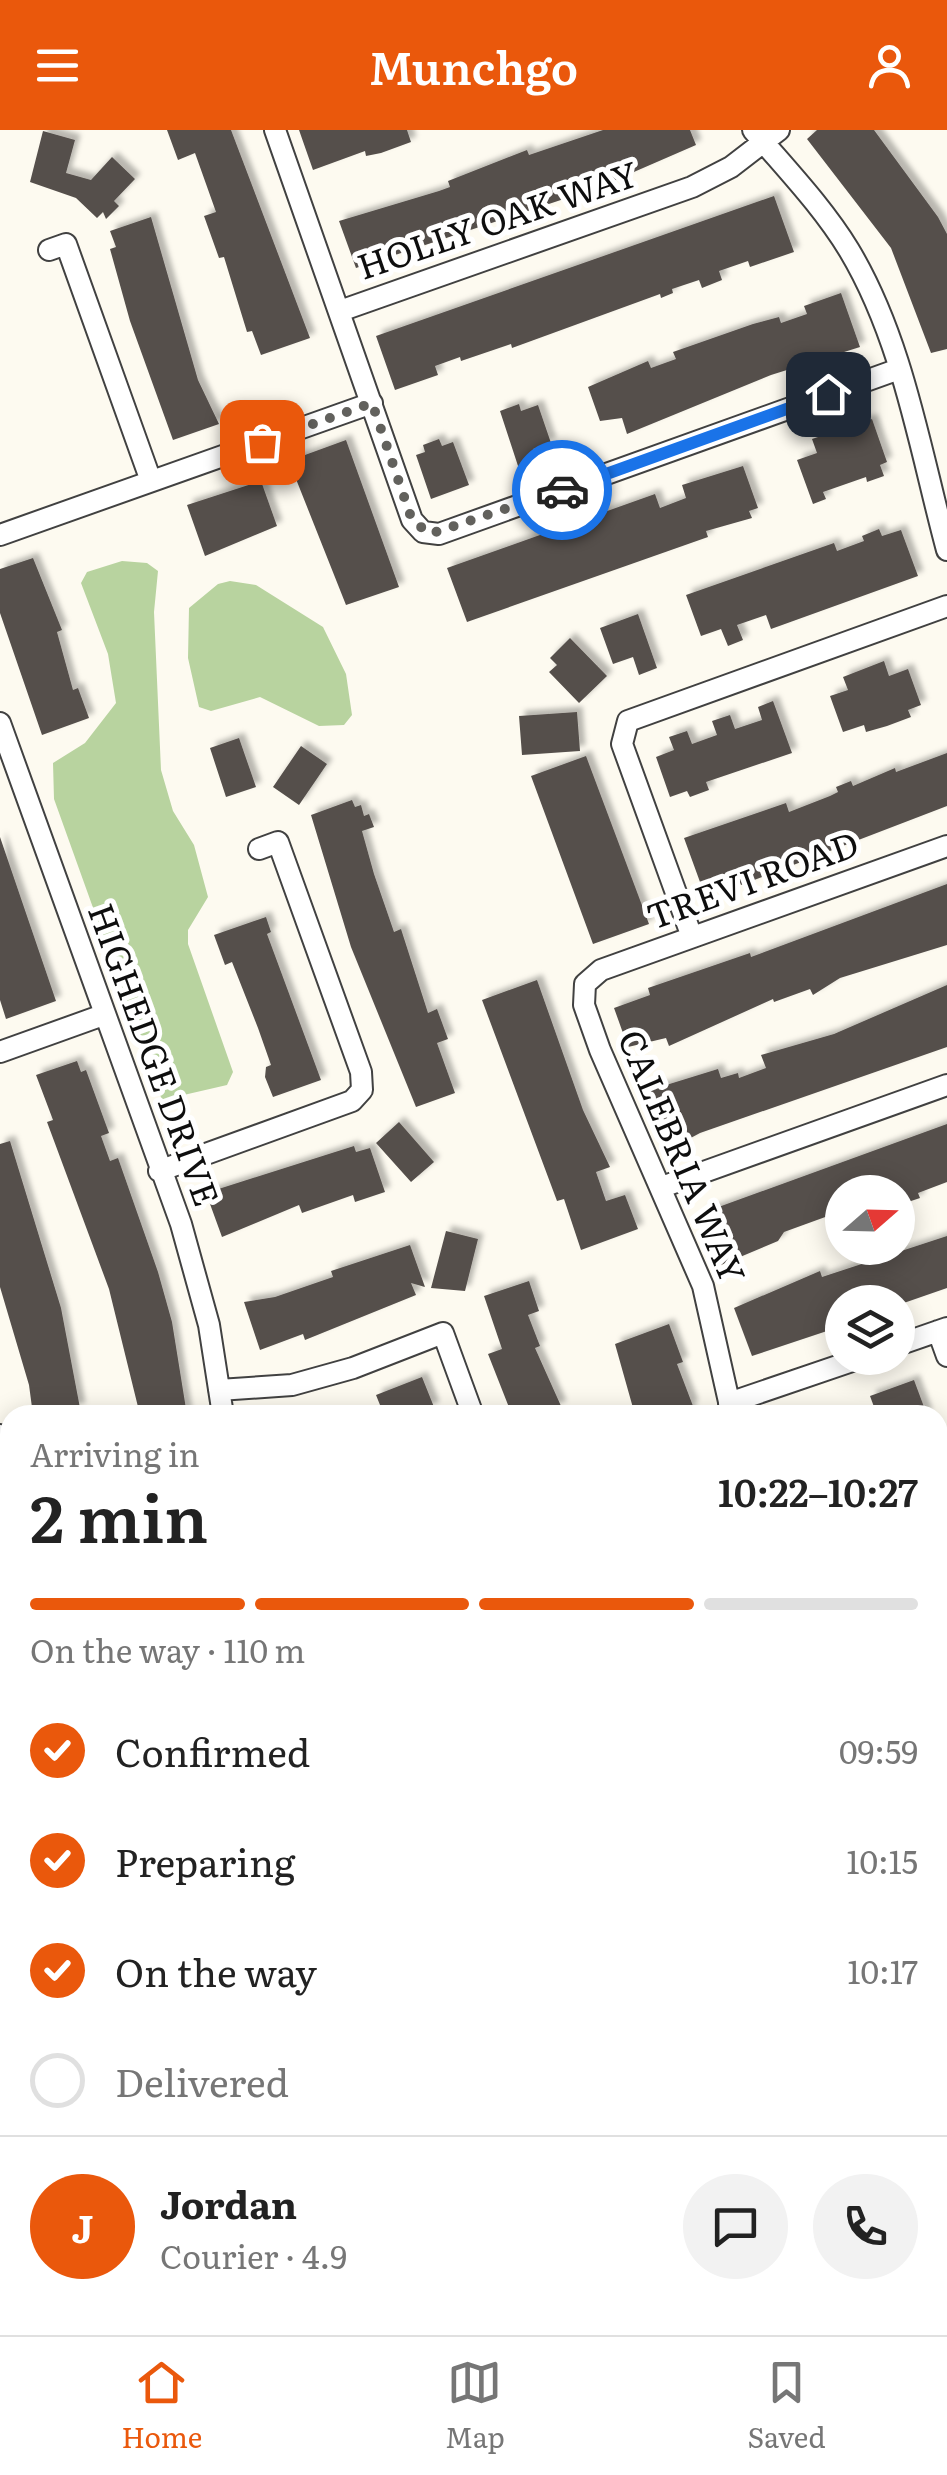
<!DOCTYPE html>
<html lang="en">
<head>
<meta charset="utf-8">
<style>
	body { margin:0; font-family:Literata,serif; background:#f2f2f2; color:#222; height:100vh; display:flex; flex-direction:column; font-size:38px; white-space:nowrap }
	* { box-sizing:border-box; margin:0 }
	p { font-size:32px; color:#767676 }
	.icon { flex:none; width:55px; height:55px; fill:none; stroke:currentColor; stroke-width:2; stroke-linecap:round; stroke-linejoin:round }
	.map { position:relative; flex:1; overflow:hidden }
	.drawer { position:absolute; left:0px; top:1275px; width:948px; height:930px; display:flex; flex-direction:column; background:#fff; border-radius:30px 30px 0 0; box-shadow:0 5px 25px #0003 }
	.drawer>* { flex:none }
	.needle { width:65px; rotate:70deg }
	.fabs { position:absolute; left:825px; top:1045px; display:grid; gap:20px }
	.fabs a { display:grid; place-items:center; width:90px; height:90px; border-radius:50%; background:#fff; box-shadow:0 5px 25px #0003; font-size:50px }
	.pin { position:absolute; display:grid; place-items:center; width:85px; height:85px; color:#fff; margin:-42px; border-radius:20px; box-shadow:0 5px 15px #0006 }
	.courier { position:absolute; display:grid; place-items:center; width:100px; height:100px; margin:-50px; border:8px solid #1a73e8; border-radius:50%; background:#fff; color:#222; box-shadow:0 2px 12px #0007 }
	.overview em { font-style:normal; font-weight:600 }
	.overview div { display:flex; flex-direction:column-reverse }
	.overview { display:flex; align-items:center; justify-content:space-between; height:170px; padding:0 30px }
	h1 { font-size:65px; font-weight:600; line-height:75px }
	.bar { display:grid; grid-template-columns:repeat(4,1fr); gap:15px 10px; align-content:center; height:120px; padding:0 30px }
	.bar i { height:12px; border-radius:8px; background:#e0e0e0 }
	.bar .current { background:#ea580c }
	.bar p { grid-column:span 4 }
	.line { display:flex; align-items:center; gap:25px; padding:0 30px; border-top:2px solid #e0e0e0 }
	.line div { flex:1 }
	.round { display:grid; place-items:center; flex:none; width:105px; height:105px; border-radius:52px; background:#f2f2f2 }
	ol { padding:0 30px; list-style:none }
	li { display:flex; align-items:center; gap:30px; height:110px }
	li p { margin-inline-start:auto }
	li .icon { padding:10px; border-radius:50%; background:#ea580c; color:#fff; stroke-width:4 }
	li:last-child { color:#767676 }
	li i { width:55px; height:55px; border:5px solid #e0e0e0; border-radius:50% }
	header { display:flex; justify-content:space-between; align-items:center; height:130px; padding:0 30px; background:#ea580c; color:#fff; font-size:45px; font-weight:600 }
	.menu { display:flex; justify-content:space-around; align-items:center; height:140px; border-top:2px solid #e0e0e0; background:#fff; font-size:28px; color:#767676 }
	.menu a { display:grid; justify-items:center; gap:5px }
	.menu .current { color:#ea580c }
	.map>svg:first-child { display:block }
	.forest { fill:#b8d39f }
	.building { fill:#554f4b; filter:url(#shadow) }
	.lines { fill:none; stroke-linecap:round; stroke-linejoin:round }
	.minor-casing { stroke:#414141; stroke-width:24 }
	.minor { stroke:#fff; stroke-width:20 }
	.done { stroke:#62615d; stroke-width:10; stroke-dasharray:0 18 }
	.route { stroke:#1a73e8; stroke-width:12 }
	.labels { text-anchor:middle; stroke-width:10; stroke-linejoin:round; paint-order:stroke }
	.street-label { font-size:35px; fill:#0e0e0e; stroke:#fff }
</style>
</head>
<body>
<header><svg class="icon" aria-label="menu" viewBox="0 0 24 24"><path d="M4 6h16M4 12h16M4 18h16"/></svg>Munchgo<svg class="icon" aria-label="person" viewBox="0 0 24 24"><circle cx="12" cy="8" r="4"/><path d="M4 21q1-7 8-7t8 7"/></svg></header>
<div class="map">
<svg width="947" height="2205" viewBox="0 0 947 2205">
	<defs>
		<filter id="shadow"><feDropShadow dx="5.5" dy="-5.5" stdDeviation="2.5" flood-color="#0004"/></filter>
	</defs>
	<rect width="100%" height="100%" fill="#fdfaf0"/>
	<path class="forest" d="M 122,431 L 147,433 L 158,441 L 154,482 L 161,640 L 173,681 L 194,715 L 208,767 L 188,800 L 188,814 L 233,942 L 227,955 L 162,970 L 54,669 L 53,633 L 85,613 L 116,573 L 108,524 L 81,453 L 87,442 Z
		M 230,451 L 256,455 L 323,497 L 346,544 L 352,585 L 344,595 L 319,596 L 260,567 L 211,581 L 199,577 L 188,528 L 189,478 L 218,454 Z"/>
	<path class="building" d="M 167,0 L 231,0 L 310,208 L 261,225 L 252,201 L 247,202 L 224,127 L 219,128 L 204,86 L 216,82 L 195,23 L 178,30 Z
		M 299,0 L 407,0 L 411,12 L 381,23 L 366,26 L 365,21 L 313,40 Z
		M 603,0 L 690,0 L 696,15 L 597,58 L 356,138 L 339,91 L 439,61 L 450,57 L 448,51 L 527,20 L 529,25 Z
		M 817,0 L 874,0 L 938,87 L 947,104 L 947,219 L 931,223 L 891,118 L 807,9 Z
		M 43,1 L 75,10 L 66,43 L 91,50 L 112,27 L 135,49 L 114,71 L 119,76 L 106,89 L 103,82 L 97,88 L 76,68 L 30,52 Z
		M 774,66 L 794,122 L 750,137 L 748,131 L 719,141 L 722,150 L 702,158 L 699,150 L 672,159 L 673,163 L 661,168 L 660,164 L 512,218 L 511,214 L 461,231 L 460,227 L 435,236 L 438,245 L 395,260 L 376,206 Z
		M 151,87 L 198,250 L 219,294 L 173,310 L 130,191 L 110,119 L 116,117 L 110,101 Z
		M 841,163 L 860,217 L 771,245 L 627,304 L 622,288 L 600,291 L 588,257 L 648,231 L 651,238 L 676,229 L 673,222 L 753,194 L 779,187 L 781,193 L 807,184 L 804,176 Z
		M 519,274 L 521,281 L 538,275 L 551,313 L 533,319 L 538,332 L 519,339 L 500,281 Z
		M 872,289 L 887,332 L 880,335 L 884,346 L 867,352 L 866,347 L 823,362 L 826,369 L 813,374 L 797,330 L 817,323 L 812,309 Z
		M 439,309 L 442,316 L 453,312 L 469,355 L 431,369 L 416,325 L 425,322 L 423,315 Z
		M 346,310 L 399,457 L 346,475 L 292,339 L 297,337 L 294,329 Z
		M 743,336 L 758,378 L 749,381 L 752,388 L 706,401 L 708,407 L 467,492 L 447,438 L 655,364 L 660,378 L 686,368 L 682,355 Z
		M 261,351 L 277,396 L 205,426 L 187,375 Z
		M 879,399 L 882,406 L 901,400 L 918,446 L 771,499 L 766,485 L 737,495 L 743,510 L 728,516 L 721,499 L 701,506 L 686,465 L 834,413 L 837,421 L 864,411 L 862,406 Z
		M 33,428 L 62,500 L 57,502 L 73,560 L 78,558 L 89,588 L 42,605 L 0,483 L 0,439 Z
		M 638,484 L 657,538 L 639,545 L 633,527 L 613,534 L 600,498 Z
		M 570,508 L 607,546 L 579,573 L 549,542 L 557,535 L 550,528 Z
		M 884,531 L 889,546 L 908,539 L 921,575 L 908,580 L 911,587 L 887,596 L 866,602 L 864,595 L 843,602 L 830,566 L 848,560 L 843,547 Z
		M 773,571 L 792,623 L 706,652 L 709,660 L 690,667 L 687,661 L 670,667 L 656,627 L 674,620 L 669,607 L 687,601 L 692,614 L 717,605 L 712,591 L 730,585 L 735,599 L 762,590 L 758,577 Z
		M 577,582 L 580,621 L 522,625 L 519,586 Z
		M 239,608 L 256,657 L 226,667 L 210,618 Z
		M 301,616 L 327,634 L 299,675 L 273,657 Z
		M 947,623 L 947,676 L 741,755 L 739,750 L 704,763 L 684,708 L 786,673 L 789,682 L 830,666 L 838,662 L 836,657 L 851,651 L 853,656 L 895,638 L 896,642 Z
		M 586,626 L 649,794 L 593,814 L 531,646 Z
		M 352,670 L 355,677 L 361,675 L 364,686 L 369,684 L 374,697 L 362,701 L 374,744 L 394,802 L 401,799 L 428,883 L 437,879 L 448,909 L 437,913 L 455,963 L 416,977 L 351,817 L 311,685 Z
		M 0,707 L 56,871 L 6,889 L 0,870 Z
		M 947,754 L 947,815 L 840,848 L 813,865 L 810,859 L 774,872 L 773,869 L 669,916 L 666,908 L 628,917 L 614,878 L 650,865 L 648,858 L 750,823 L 751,827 Z
		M 266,787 L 271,802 L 267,804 L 321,950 L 273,967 L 265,947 L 266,937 L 271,935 L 258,898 L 232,832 L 225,835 L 214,805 Z
		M 537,850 L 583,980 L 610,1037 L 596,1042 L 606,1071 L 625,1065 L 638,1099 L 581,1120 L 564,1069 L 557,1071 L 482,870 Z
		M 947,855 L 947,917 L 700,1003 L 672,1018 L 650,960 L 718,939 L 721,948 L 738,943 L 739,948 L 766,938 L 761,925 L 834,904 Z
		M 77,931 L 81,942 L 86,940 L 109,1003 L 101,1006 L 110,1031 L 118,1028 L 158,1142 L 172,1192 L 187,1285 L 140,1285 L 109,1159 L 47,992 L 53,990 L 36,945 Z
		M 399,992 L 434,1032 L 411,1052 L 376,1013 Z
		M 947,994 L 947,1052 L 918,1063 L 920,1068 L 905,1073 L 901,1062 L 842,1062 L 842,1094 L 832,1098 L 828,1086 L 784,1102 L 778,1111 L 721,1135 L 702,1083 Z
		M 10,1011 L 61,1178 L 80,1278 L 48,1285 L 33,1285 L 29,1255 L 0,1157 L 0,1014 Z
		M 354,1016 L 356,1022 L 370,1018 L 385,1062 L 355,1072 L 353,1065 L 302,1083 L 299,1075 L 222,1107 L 206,1063 Z
		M 446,1101 L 478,1109 L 465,1161 L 431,1158 Z
		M 947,1106 L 947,1158 L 898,1175 L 842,1172 L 842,1196 L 752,1226 L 734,1178 L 820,1141 L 822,1147 Z
		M 410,1115 L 425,1157 L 411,1153 L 416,1165 L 305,1210 L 303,1204 L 260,1220 L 244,1172 L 275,1167 L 333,1147 L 331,1141 Z
		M 529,1151 L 539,1181 L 528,1185 L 540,1216 L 535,1218 L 561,1276 L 537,1285 L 512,1285 L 488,1224 L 502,1219 L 484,1166 Z
		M 669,1194 L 683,1232 L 677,1234 L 693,1276 L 689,1277 L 692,1285 L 635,1285 L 615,1214 Z
		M 422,1247 L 434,1277 L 414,1285 L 384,1285 L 376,1265 Z
		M 914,1250 L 927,1285 L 877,1285 L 870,1266 Z"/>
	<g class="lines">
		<g class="minor-casing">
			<path id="minor" d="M 275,0 L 412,390 L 423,402 L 439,404 L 899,239
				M 753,0 C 787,40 822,76 849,120 C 903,210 920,320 947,420
				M 49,120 L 66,114 L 151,351
				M 340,181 L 692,57 L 731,37 L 779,0
				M 0,405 L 372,273
				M 0,593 L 181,1094 L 209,1195 L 223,1285
				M 692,807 L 622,614 L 628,591 L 947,476
				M 0,922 L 103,885
				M 159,1041 L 352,971 L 362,960 L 361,942 L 278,712 L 259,719
				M 662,1057 L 947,955
				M 938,1201 L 947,1226
				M 898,1215 L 947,1198
				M 219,1260 L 292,1255 L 353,1238 L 443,1203 L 473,1285
				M 729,1273 L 861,1228
				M 732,1285 L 703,1156 L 600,920 L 584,875 L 585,854 L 601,840 L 947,716
				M 0,1305 L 10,1364
				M 0,1443 L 10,1441
				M 938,1653 L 947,1650
				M 0,1761 L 10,1757
				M 0,1794 L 10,1821
				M 938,1813 L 947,1810
				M 938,1855 L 947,1851
				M 0,1991 L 10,1988
				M 938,2006 L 947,2002
				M 0,2158 L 10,2154
				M 135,2195 L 138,2205
				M 157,2195 L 160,2205
				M 622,2195 L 626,2205
				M 859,2195 L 863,2205
				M 0,2197 L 10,2194
				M 389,2205 L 417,2195"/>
		</g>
		<use href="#minor" class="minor"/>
	</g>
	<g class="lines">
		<path class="done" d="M 262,312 L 372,273 L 412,390 L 430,404 L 562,360"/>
		<path class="route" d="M 562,360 L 828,264"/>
	</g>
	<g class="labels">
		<g class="street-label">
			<text transform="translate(498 91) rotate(-19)" y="12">HOLLY OAK WAY</text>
			<text transform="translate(753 751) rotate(-20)" y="12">TREVI ROAD</text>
			<text transform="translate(153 925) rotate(70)" y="12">HIGHEDGE DRIVE</text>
			<text transform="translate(681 1027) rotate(67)" y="12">CALEBRIA WAY</text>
		</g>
	</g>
</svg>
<div class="fabs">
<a><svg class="needle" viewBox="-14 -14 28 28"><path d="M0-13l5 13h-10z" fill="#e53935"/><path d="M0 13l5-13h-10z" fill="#767676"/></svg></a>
<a><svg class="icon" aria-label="layers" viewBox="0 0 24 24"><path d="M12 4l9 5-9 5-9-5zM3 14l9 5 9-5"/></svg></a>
</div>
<div class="pin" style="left:262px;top:312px;background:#ea580c"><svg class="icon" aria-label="bag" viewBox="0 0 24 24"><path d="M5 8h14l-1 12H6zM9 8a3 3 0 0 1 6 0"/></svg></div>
<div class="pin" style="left:828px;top:264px;background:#1f2937"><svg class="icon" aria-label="home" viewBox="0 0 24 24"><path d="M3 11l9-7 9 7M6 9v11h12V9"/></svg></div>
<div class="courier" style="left:562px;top:360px"><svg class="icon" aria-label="car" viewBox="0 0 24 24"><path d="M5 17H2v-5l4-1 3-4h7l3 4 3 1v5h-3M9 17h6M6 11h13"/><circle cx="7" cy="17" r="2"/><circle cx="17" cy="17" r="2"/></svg></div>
<section class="drawer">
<div class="overview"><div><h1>2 min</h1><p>Arriving in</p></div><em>10:22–10:27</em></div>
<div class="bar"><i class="current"></i><i class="current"></i><i class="current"></i><i></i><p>On the way · 110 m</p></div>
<ol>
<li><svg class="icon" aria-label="check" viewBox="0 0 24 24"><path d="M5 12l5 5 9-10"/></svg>Confirmed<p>09:59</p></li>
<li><svg class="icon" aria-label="check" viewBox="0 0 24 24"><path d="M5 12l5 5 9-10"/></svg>Preparing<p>10:15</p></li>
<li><svg class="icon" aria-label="check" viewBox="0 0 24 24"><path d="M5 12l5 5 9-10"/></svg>On the way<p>10:17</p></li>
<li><i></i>Delivered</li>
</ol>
<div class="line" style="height:180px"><b class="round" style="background:#ea580c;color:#fff">J</b><div><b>Jordan</b><p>Courier · 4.9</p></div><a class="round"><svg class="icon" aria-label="chat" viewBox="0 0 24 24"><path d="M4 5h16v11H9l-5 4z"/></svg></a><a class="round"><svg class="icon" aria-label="phone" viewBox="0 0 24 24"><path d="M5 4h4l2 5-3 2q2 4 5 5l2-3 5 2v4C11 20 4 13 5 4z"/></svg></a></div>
</section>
</div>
<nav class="menu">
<a class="current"><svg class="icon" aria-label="home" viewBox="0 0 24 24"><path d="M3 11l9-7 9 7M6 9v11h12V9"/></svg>Home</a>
<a><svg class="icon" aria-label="map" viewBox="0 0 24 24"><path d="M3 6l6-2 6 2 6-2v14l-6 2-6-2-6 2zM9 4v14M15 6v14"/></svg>Map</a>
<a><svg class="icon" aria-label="saved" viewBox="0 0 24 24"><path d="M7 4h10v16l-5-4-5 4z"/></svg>Saved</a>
</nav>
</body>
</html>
